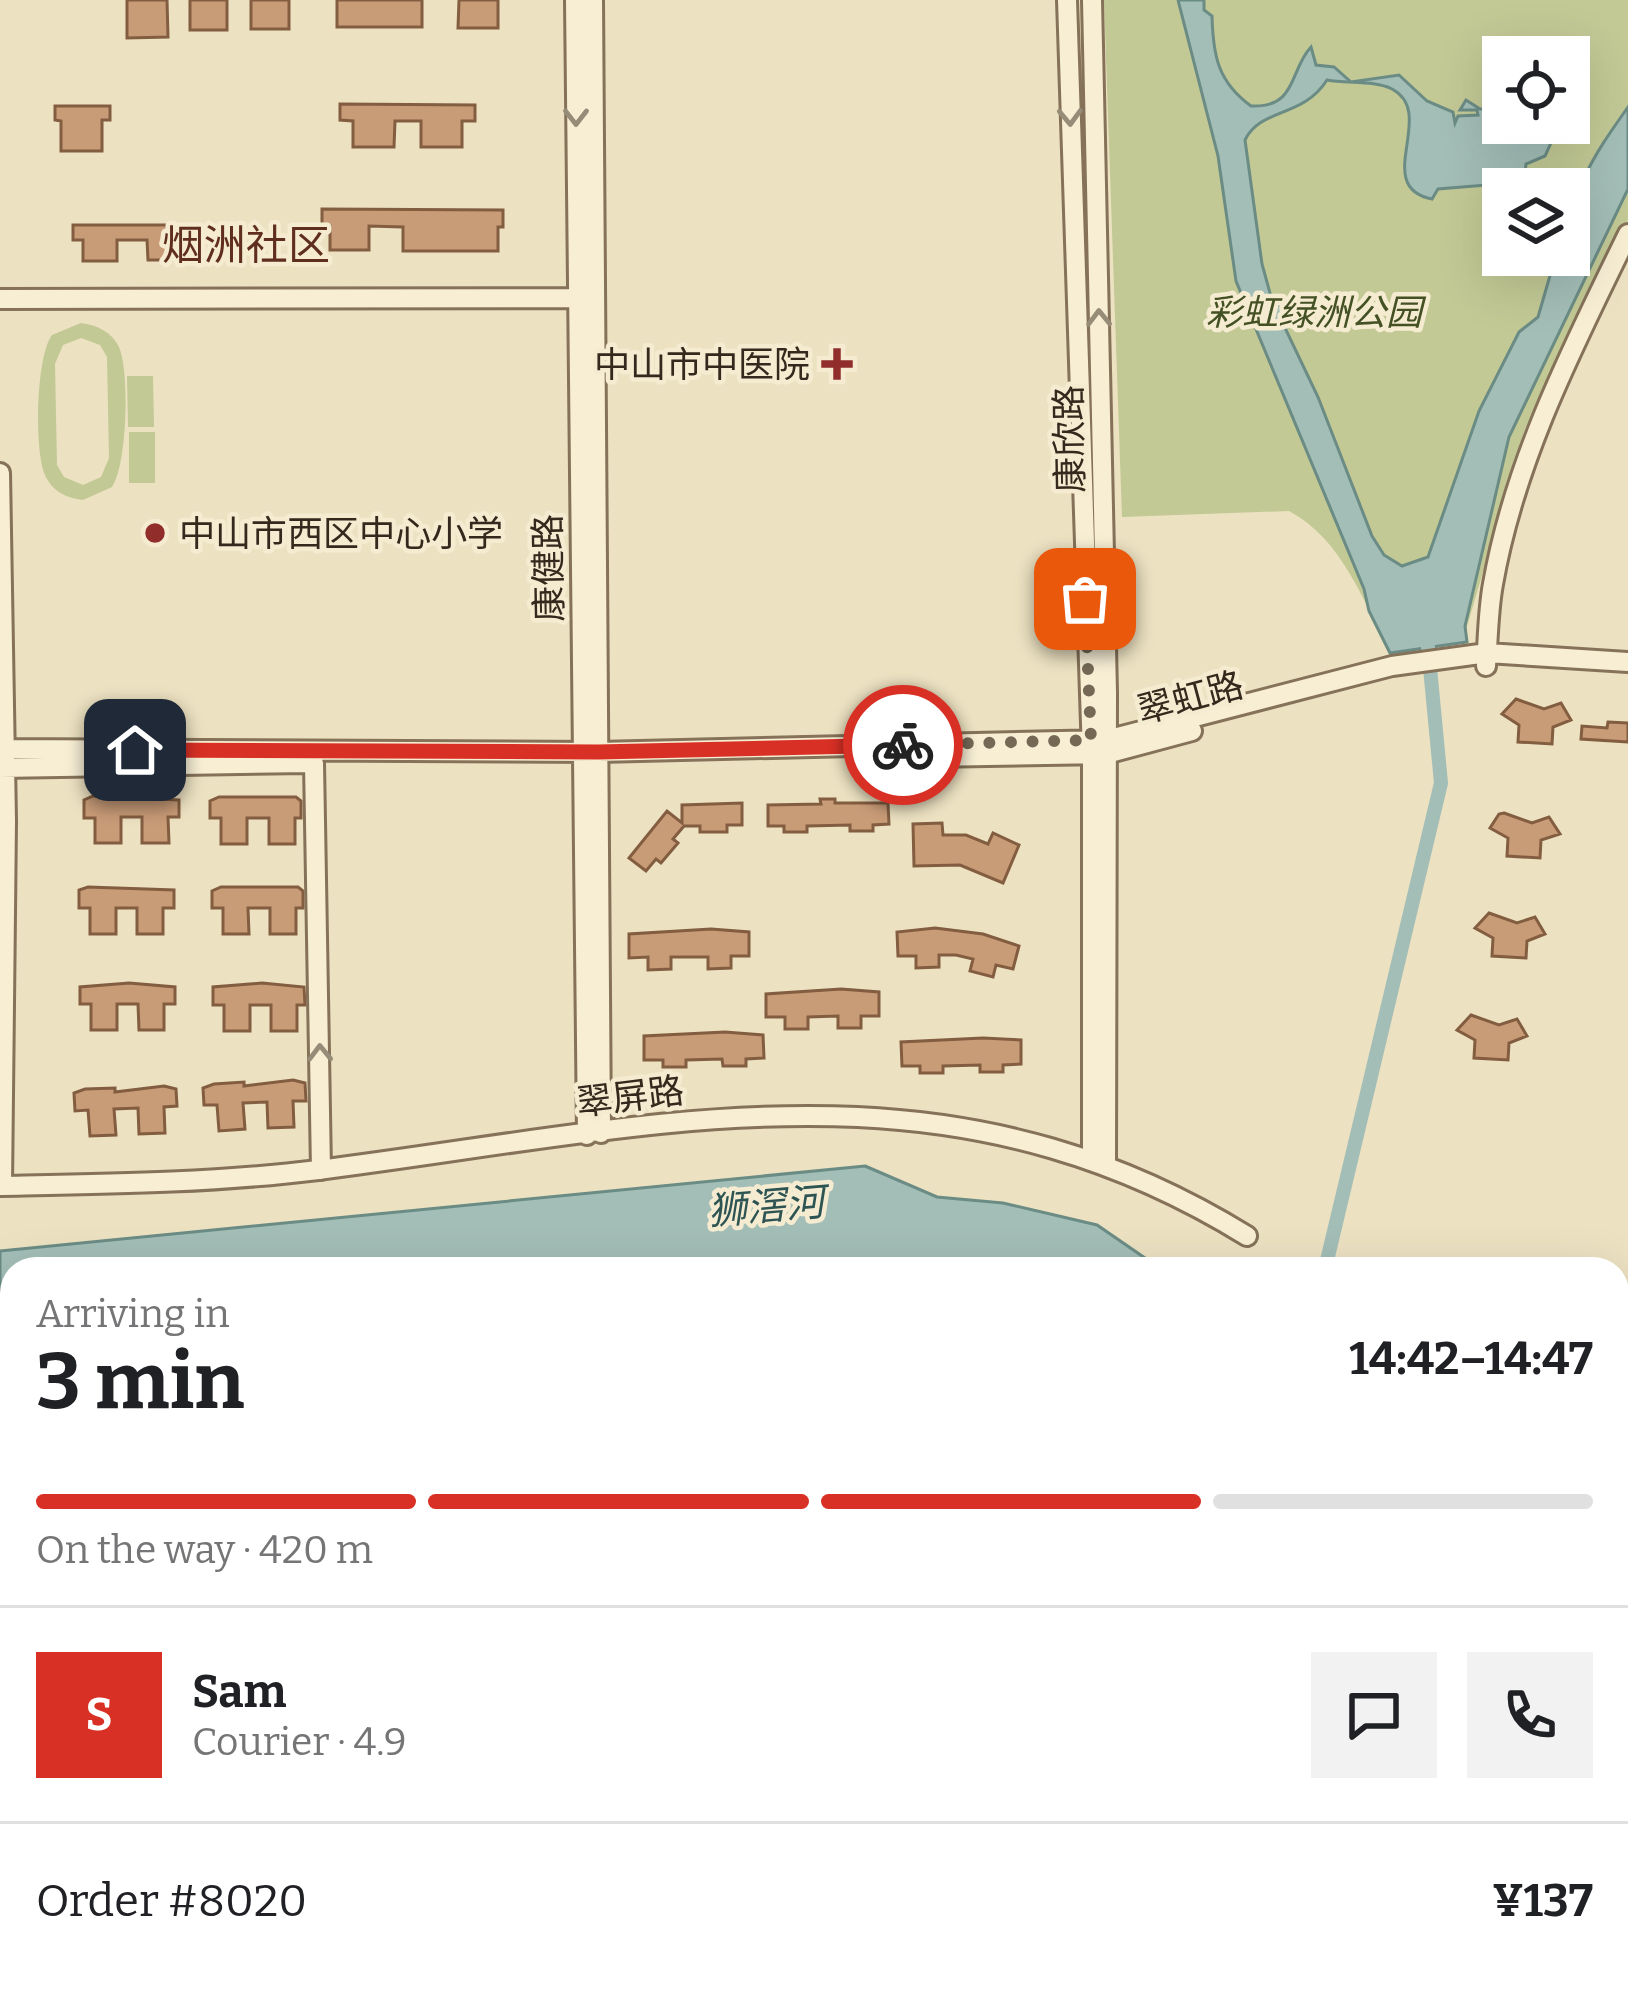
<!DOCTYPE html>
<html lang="en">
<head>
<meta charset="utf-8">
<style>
	body { margin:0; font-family:Bitter,"Noto Sans SC",serif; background:#f2f2f2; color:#202124; height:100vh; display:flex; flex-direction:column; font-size:45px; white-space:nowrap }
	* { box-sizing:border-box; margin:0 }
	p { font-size:39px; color:#757577 }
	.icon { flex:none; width:66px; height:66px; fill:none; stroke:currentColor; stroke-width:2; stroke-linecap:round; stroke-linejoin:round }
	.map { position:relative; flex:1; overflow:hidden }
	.drawer { position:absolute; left:0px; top:1257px; width:1629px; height:747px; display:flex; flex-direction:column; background:#fff; border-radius:36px 36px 0 0; box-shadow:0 12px 48px #0002 }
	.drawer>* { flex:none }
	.tools { position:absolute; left:1482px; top:36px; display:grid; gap:24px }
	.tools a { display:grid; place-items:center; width:108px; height:108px; border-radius:0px; background:#fff; box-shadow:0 12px 48px #0002; font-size:60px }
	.pin { position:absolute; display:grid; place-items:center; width:102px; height:102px; color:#fff; margin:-51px; border-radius:24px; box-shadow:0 6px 18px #0006 }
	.courier { position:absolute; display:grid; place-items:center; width:120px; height:120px; margin:-60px; border:9px solid #d93025; border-radius:50%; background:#fff; color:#222; box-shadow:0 3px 15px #0007 }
	.summary em { font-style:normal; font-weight:700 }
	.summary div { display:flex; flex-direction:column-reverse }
	.summary { display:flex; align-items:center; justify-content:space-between; height:204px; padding:0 36px }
	h1 { font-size:78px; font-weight:700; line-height:90px }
	.bar { display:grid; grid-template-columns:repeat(4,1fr); gap:18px 12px; align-content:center; height:144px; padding:0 36px }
	.bar i { height:15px; border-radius:9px; background:#e0e0e0 }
	.bar .selected { background:#d93025 }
	.bar p { grid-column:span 4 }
	.line { display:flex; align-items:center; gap:30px; padding:0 36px; border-top:3px solid #e0e0e0 }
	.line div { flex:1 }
	.round { display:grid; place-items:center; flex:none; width:126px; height:126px; border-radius:0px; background:#f2f2f2 }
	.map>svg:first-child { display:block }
	.farmland { fill:#e1dbaf }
	.green { fill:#c2c995; fill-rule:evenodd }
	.water { fill:#a3beb7; stroke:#6b8c85; stroke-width:3 }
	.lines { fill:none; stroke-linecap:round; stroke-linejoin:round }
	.canal { stroke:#a3beb7; stroke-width:14 }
	.building { fill:#c99c78; stroke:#835d40; stroke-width:3 }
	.minor-casing { stroke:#857259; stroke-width:24 }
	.major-casing { stroke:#52402e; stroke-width:27 }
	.minor { stroke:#f7eed4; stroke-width:18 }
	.major { stroke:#efd799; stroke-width:21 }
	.oneway { stroke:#968c78 }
	.done { stroke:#756956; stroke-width:12; stroke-dasharray:0 21.6 }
	.route { stroke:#d93025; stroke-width:15 }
	.poi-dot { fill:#912e2b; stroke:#f4ebd0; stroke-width:4.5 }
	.labels { text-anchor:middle; stroke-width:9; stroke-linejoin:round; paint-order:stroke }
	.park-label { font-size:36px; font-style:italic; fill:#445124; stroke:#f4ebd0 }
	.poi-label { font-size:36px; fill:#35291d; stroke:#f4ebd0; text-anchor:end }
	.street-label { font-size:36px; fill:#35291d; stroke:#f4ebd0 }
	.water-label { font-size:39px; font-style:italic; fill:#2d5453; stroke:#f4ebd0 }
	.quarter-label { font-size:42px; fill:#602e1e; stroke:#f4ebd0 }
</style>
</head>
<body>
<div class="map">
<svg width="1628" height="2003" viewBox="0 0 1628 2003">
	<rect width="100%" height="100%" fill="#ece1c1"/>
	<path class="farmland" d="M 1628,1351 L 1628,1560 L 1617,1568 L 1617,1357 Z"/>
	<path class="green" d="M 1104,0 L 1628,0 L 1628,220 L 1525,429 L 1466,630 L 1467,642 L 1390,653 C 1364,602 1342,539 1289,511 L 1122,517 ZM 1503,57 L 1569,57 L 1569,123 L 1503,123 ZM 1503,189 L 1569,189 L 1569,255 L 1503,255 Z
		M 81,323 C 97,325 112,332 119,347 C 130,372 127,466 112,487 L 83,500 C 66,498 52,491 45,475 C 34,450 36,356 52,335 ZM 81,338 L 100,345 L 107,357 L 109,458 L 101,477 L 83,485 L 64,477 L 57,465 L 55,364 L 63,345 Z
		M 127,376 L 153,376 L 154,427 L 128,427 Z
		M 129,432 L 155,432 L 155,483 L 129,483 Z"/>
	<path class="water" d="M 1178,0 L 1204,0 L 1204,10 L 1212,16 C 1213,56 1218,82 1251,106 C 1298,108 1289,70 1311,47 L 1316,65 L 1334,67 L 1351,82 L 1399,75 L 1427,101 L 1453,112 L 1455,123 L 1458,116 L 1478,115 L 1477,110 L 1460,110 L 1466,100 L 1480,109 L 1503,108 L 1503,123 L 1560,123 L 1545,156 L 1526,164 L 1523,189 L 1505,189 L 1499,184 L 1438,189 L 1432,199 C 1371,187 1438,113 1392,89 C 1375,80 1346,84 1327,80 C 1303,118 1260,108 1245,140 L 1262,264 L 1273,304 L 1281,306 L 1286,330 L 1318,397 L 1372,536 L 1384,555 L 1402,566 L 1428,557 L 1479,411 L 1519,332 L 1538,317 L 1556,255 L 1569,255 C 1569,191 1592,158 1628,107 L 1628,189 L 1509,437 L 1465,626 L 1467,642 L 1390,653 L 1369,611 L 1364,589 L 1236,281 L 1218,156 Z
		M 865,1166 L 937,1197 L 1003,1203 L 1097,1225 L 1161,1269 L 12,1269 L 12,1373 L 0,1374 L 0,1251 Z"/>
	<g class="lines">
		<path class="canal" d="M 1325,1269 L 1441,783 L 1428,647"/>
	</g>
	<path class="building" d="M 127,0 L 167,0 L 168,37 L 127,38 Z
		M 190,0 L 227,0 L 227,30 L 190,30 Z
		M 251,0 L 289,0 L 289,29 L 251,29 Z
		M 337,0 L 422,0 L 422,27 L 337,27 Z
		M 459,0 L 498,0 L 498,28 L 458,28 Z
		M 340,104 L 475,105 L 475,121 L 462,121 L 462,147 L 421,147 L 421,121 L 395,121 L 394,147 L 353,147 L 353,121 L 340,120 Z
		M 55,106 L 110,106 L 110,120 L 102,120 L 102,151 L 61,151 L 61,121 L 55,120 Z
		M 322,209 L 503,210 L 503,227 L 498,227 L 498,251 L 403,251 L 403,227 L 369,226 L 369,250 L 330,250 L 330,226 L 322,226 Z
		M 73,225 L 191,225 L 191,240 L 182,240 L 182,260 L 148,260 L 147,240 L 117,240 L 117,261 L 83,261 L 83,240 L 73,240 Z
		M 1516,699 L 1544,709 L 1561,703 L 1571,720 L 1553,727 L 1552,744 L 1518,742 L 1519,725 L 1502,714 Z
		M 1608,722 L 1628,723 L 1628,742 L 1581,739 L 1582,726 L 1607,728 Z
		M 93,796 L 179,800 L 179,817 L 168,817 L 169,843 L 142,843 L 142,817 L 121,817 L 121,843 L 95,843 L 95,818 L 84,818 L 84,800 Z
		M 219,797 L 296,797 L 301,801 L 301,818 L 295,818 L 295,844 L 269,844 L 269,818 L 247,818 L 247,844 L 221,844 L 221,818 L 210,818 L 210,801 Z
		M 820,799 L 835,799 L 835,803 L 888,803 L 889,824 L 873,825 L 873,831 L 850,831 L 850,825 L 807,826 L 807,832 L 784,832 L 784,826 L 768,826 L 768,805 L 821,804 Z
		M 742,803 L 742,825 L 727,825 L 727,832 L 700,832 L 700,826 L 684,826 L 673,839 L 678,843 L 661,863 L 656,859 L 646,871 L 629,858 L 667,811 L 682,823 L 682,805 Z
		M 1504,813 L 1532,823 L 1549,817 L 1560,834 L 1541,840 L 1540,858 L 1507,856 L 1508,838 L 1490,828 L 1499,814 Z
		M 942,823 L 943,835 L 966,835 L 988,844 L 993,833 L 1019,845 L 1003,883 L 960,865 L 914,866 L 913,824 Z
		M 88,887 L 174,890 L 174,908 L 163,908 L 163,934 L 137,934 L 137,908 L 116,908 L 116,934 L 90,934 L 90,908 L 79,908 L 79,890 Z
		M 221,887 L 298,887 L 303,891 L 303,908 L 296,908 L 296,934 L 270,934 L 270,908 L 248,908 L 249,934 L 223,934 L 223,908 L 212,908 L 212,891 Z
		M 1489,913 L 1517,923 L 1535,917 L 1545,934 L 1527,941 L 1526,958 L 1492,956 L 1493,938 L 1475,928 Z
		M 935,928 L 983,934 L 1019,946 L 1013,969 L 996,965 L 993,977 L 970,971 L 973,959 L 956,955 L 939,955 L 939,967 L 916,968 L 916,956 L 898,956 L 897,932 Z
		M 711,929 L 749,932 L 749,956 L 731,956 L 731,968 L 708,969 L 708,957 L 671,957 L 671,969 L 648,970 L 648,957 L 629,958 L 629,934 Z
		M 129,983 L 175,987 L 175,1004 L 164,1004 L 164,1030 L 139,1030 L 138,1004 L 117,1004 L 117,1030 L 91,1030 L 91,1004 L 80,1004 L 80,987 Z
		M 262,983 L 304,987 L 305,1005 L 297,1005 L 297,1031 L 271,1031 L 271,1005 L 250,1005 L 250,1031 L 224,1031 L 224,1005 L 213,1005 L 213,987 Z
		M 841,989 L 879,992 L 879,1016 L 861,1016 L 861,1028 L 838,1028 L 838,1016 L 808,1017 L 808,1029 L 785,1029 L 785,1017 L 766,1017 L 766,994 Z
		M 1471,1015 L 1499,1025 L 1517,1019 L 1527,1036 L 1509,1043 L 1508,1060 L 1474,1058 L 1475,1040 L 1457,1030 Z
		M 725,1032 L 763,1035 L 764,1058 L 746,1059 L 746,1066 L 723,1066 L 722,1059 L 686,1060 L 686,1067 L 663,1067 L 663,1060 L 644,1060 L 644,1036 Z
		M 983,1038 L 1021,1040 L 1021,1064 L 1003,1065 L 1003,1072 L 980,1072 L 980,1065 L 943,1066 L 943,1073 L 920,1073 L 920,1066 L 902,1066 L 901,1042 Z
		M 293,1080 L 305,1083 L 306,1101 L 293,1101 L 294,1127 L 268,1128 L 267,1102 L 243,1103 L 245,1129 L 219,1131 L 217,1105 L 204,1105 L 203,1088 L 214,1084 L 244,1082 L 244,1086 Z
		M 164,1086 L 176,1089 L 177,1106 L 164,1107 L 165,1133 L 139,1134 L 138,1108 L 114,1109 L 116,1135 L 90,1136 L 88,1110 L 75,1111 L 74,1093 L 85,1089 L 115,1088 L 115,1092 Z"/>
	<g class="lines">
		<g class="minor-casing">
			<path id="minor" d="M 575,0 L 587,1135
				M 593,0 L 601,1133
				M 1067,0 L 1092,754 L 1092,1160
				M 1092,0 L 1107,693 L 1106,1165
				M 0,299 L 589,298
				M 0,473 L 6,821 L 2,1186
				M 1486,666 C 1488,639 1488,611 1493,584 C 1515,459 1573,347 1628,234
				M 0,749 L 598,752 L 1106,740 L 1392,666 L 1487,653 L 1628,662
				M 869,758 L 1106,754 L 1192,731
				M 314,763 L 321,1170
				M 0,768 L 307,763
				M 0,1186 C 106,1184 213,1183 318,1170 C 651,1128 939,1046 1247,1236
				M 1617,1465 L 1628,1457
				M 0,1470 L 6,1428
				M 1617,1580 L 1628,1572
				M 1617,1644 L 1628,1653
				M 551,2003 C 581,1991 614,1993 644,2003"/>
		</g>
		<g class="major-casing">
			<path id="major" d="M 1617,1808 L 1628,1815
				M 1617,1827 L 1628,1840
				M 1617,1968 L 1628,1936
				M 1606,2003 L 1609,1992"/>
		</g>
		<use href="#minor" class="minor"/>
		<use href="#major" class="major"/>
	</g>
	<defs><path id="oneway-chevron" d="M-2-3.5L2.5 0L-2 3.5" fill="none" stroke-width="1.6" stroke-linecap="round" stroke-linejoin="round" transform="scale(3)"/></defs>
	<g class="oneway">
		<use href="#oneway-chevron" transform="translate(576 117) rotate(90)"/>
		<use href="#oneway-chevron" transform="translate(1070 117) rotate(88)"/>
		<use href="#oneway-chevron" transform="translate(1099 318) rotate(-91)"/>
		<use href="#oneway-chevron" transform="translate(320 1053) rotate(-91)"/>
	</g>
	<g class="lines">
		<path class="done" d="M 903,745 L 1091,740 L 1085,599"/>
		<path class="route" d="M 135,750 L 598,752 L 903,745"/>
	</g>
	<g class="poi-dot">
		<path d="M831 346h12v12h12v12h-12v12h-12v-12h-12v-12h12z"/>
		<circle cx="155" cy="533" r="12"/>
	</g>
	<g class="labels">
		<g class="park-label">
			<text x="1314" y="325">彩虹绿洲公园</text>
		</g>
		<g class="poi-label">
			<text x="810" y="377">中山市中医院</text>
			<text x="179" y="546" text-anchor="start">中山市西区中心小学</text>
		</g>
		<g class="street-label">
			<text transform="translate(1069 439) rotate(-91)" y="13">康欣路</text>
			<text transform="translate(548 568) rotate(-91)" y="13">康健路</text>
			<text transform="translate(1190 697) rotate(-15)" y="13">翠虹路</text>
			<text transform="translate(630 1096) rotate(-7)" y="13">翠屏路</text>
		</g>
		<g class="water-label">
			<text transform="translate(766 1206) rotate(-5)" y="14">狮滘河</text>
		</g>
		<g class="quarter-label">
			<text x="246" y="260">烟洲社区</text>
		</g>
	</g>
</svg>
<div class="tools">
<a><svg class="icon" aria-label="locate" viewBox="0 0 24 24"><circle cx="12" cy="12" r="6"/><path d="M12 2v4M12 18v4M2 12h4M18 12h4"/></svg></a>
<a><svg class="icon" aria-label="layers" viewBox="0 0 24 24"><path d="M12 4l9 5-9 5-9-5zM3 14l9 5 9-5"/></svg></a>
</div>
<div class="pin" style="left:1085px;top:599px;background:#ea580c"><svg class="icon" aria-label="bag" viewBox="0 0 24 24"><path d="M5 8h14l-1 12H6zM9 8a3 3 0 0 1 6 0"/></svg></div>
<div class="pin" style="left:135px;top:750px;background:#1f2937"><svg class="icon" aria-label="home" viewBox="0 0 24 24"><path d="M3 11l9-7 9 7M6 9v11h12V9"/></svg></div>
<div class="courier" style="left:903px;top:745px"><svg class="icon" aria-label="bike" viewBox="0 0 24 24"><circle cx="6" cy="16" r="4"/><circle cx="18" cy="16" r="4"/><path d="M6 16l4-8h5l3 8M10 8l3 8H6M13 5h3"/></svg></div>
<section class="drawer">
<div class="summary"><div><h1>3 min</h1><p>Arriving in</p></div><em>14:42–14:47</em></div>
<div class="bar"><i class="selected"></i><i class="selected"></i><i class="selected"></i><i></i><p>On the way · 420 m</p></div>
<div class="line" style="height:216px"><b class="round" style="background:#d93025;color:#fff">S</b><div><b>Sam</b><p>Courier · 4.9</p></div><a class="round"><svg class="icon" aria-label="chat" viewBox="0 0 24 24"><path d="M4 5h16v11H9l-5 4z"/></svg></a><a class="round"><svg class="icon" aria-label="phone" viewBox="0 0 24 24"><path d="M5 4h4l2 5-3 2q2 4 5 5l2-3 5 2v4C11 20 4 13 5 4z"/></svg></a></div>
<div class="line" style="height:156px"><div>Order #8020</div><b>¥137</b></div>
</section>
</div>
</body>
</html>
